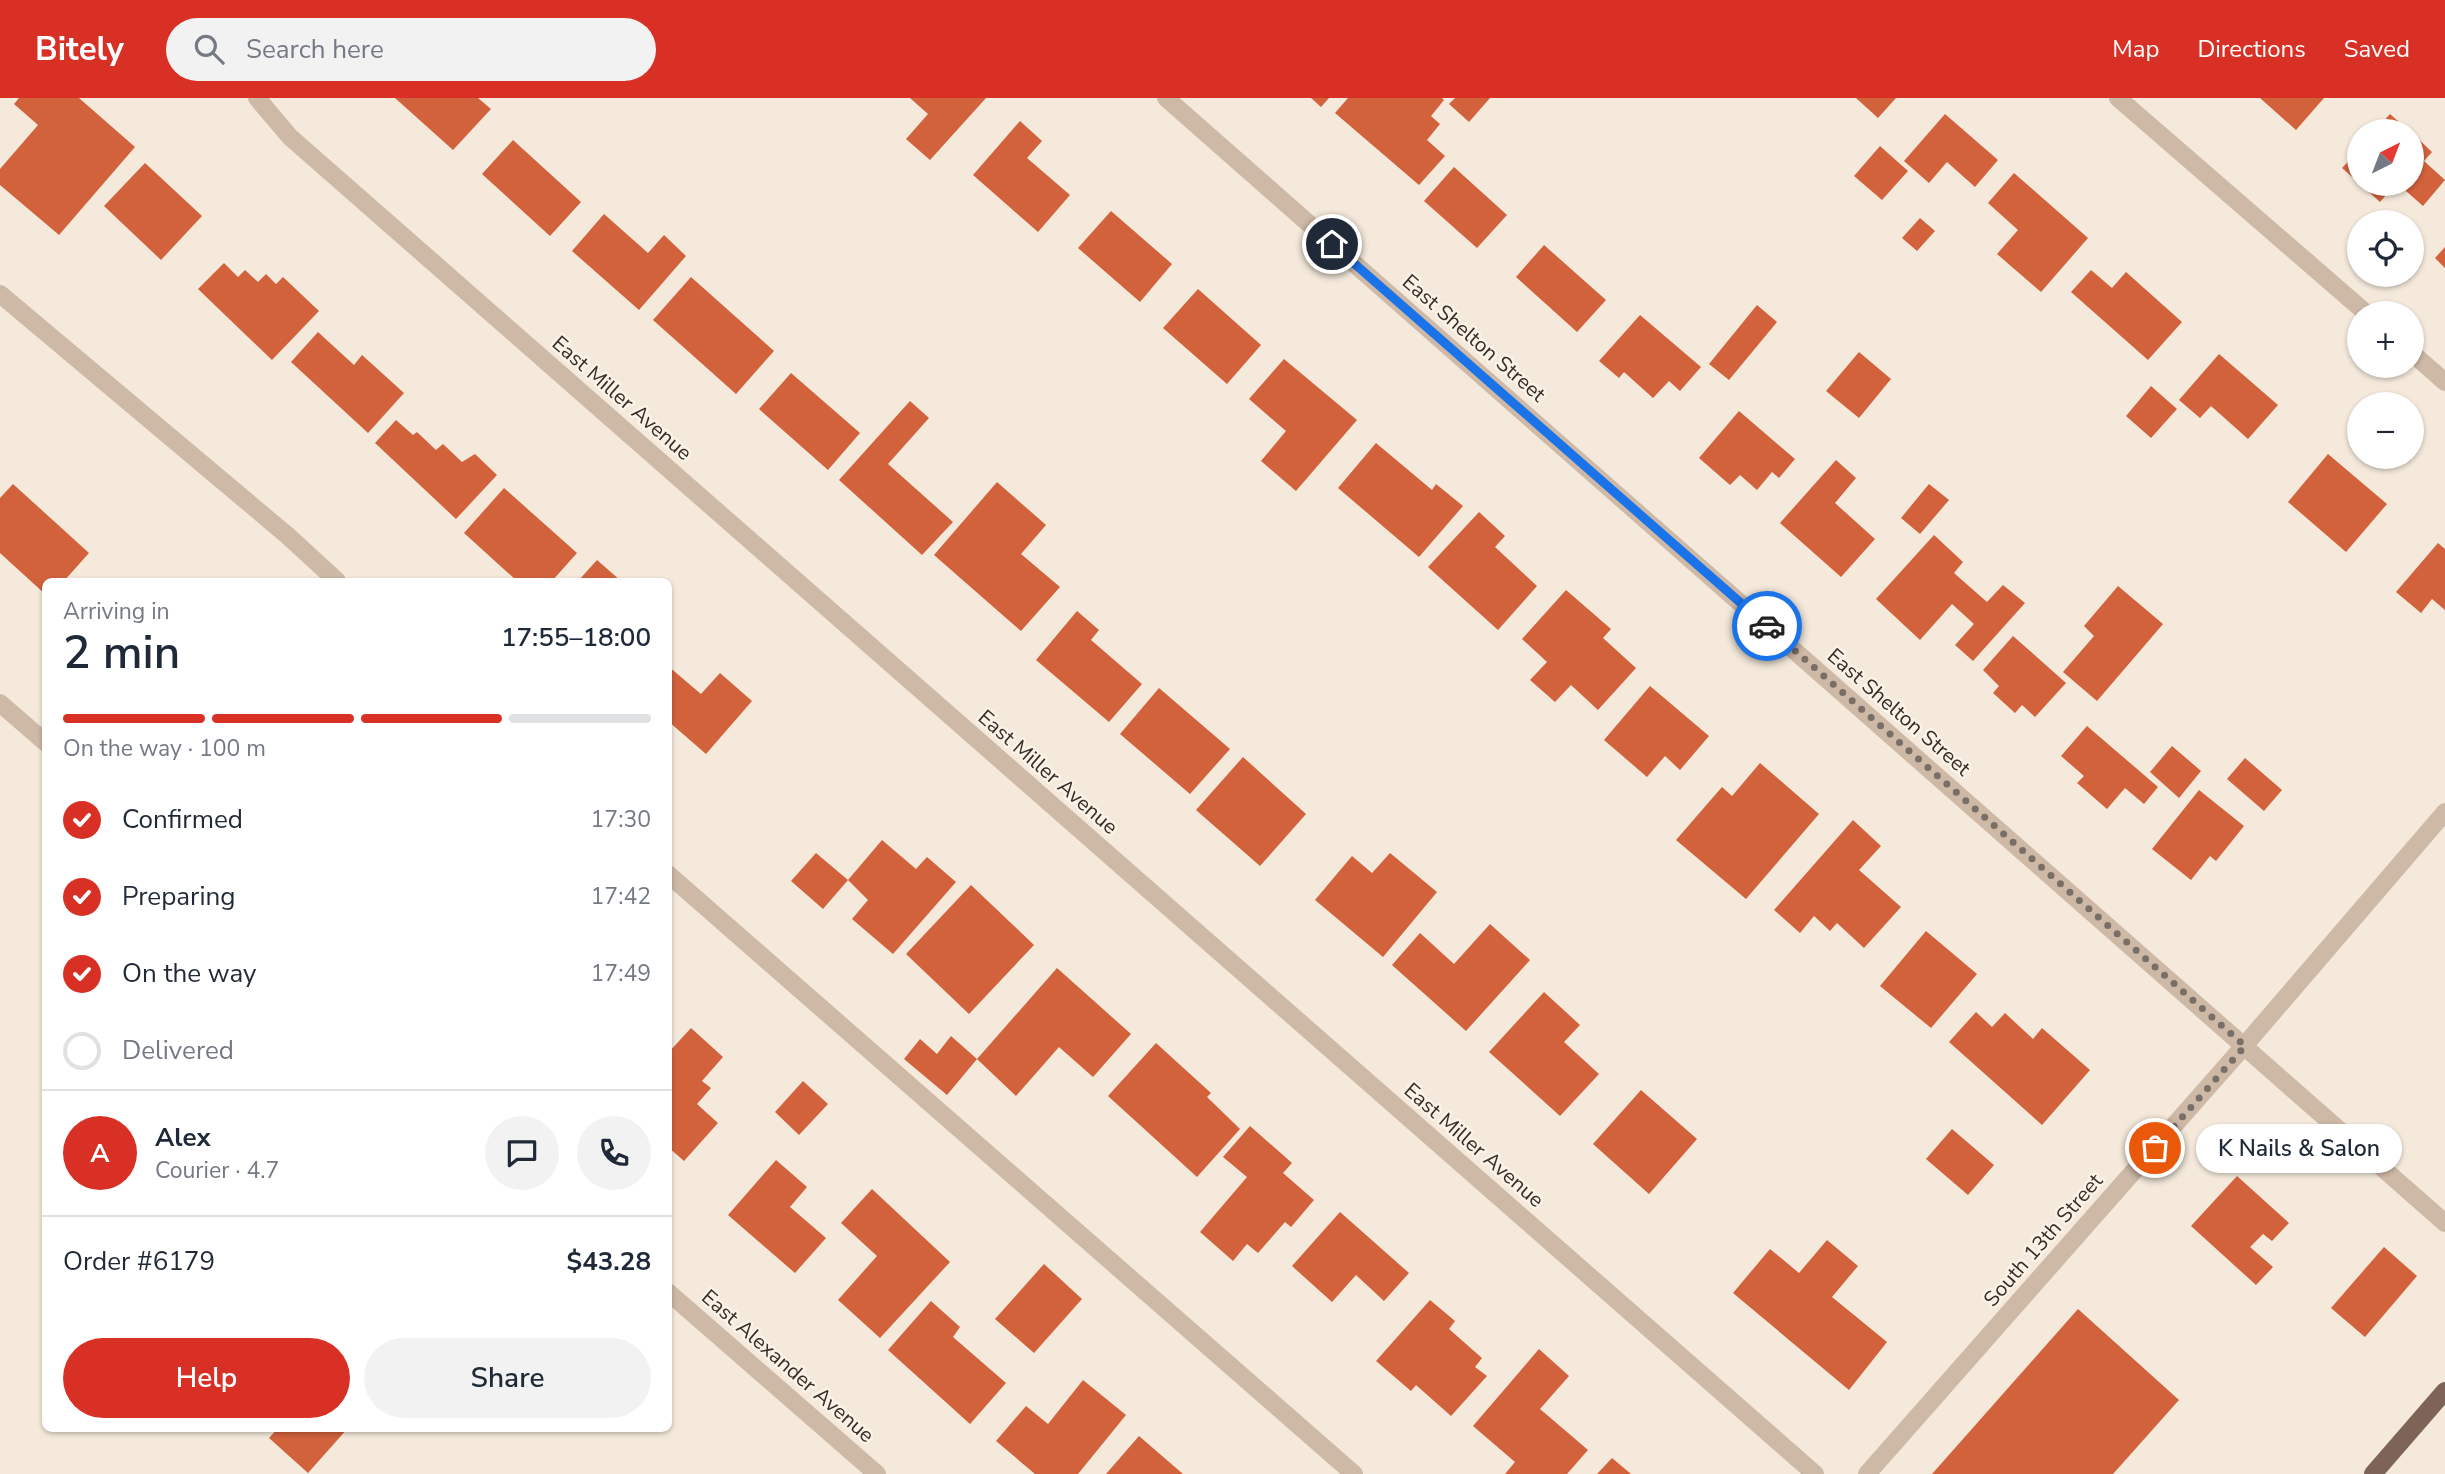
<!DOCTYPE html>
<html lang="en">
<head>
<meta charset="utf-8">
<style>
	body { margin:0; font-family:"Nunito Sans",sans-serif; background:#f2f2f3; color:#1f2937; height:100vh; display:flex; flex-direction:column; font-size:26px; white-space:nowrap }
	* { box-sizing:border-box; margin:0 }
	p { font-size:23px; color:#747a83 }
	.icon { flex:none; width:38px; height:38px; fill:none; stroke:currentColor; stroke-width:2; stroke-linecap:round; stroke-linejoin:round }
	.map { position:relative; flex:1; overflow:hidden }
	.details { position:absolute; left:42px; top:480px; width:630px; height:854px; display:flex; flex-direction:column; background:#fff; border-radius:10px; box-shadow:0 2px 5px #0004 }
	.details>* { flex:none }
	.needle { width:46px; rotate:42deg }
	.buttons { position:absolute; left:2347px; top:21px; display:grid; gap:14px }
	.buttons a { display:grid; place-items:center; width:77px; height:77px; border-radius:50%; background:#fff; box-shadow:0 2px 5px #0004; font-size:35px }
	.pin { position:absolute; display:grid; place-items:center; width:60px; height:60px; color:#fff; margin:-30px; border:4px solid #fff; border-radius:50%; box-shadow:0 2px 7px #0007 }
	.courier { position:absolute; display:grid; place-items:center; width:70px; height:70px; margin:-35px; border:5px solid #1a73e8; border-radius:50%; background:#fff; color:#222; box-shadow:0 2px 9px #0007 }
	.bubble { position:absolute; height:49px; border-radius:24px; background:#fff; box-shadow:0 2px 5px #0004; font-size:23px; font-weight:600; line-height:49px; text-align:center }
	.summary em { font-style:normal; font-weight:600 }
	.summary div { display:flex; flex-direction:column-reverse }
	.summary { display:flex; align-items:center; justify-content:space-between; height:119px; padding:0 21px }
	h1 { font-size:46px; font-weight:600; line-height:52px }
	.bar { display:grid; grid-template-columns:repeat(4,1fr); gap:10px 7px; align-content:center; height:84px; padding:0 21px }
	.bar i { height:9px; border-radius:5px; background:#e0e1e3 }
	.bar .on { background:#d93025 }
	.bar p { grid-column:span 4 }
	.line { display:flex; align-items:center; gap:18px; padding:0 21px; border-top:2px solid #e0e1e3 }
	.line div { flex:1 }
	.round { display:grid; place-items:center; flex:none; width:74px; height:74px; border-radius:37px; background:#f2f2f3 }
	ol { padding:0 21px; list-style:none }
	li { display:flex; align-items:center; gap:21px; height:77px }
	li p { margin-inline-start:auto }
	li .icon { padding:7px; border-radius:50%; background:#d93025; color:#fff; stroke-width:4 }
	li:last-child { color:#747a83 }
	li i { width:38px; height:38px; border:4px solid #e0e1e3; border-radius:50% }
	.button { display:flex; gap:14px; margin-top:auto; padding:14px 21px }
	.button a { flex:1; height:80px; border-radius:42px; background:#d93025; color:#fff; font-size:28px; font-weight:600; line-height:80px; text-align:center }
	.button a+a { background:#f2f2f3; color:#1f2937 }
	header { display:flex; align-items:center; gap:42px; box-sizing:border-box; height:98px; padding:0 35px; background:#d93025; color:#fff }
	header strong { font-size:33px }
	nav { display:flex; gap:38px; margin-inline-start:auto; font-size:24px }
	.search { width:490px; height:63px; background:#f2f2f3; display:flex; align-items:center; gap:18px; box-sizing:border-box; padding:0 24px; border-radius:38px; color:#747a83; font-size:26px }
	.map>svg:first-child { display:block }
	.building { fill:#d2623c }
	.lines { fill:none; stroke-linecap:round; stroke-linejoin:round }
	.service { stroke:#ceb8a6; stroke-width:18 }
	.minor { stroke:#ceb8a6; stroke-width:18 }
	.primary { stroke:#7d6457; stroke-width:18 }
	.done { stroke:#7a6f66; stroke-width:7; stroke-dasharray:0 12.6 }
	.route { stroke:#1a73e8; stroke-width:9 }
	.labels { text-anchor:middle; stroke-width:5; stroke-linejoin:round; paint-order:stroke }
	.street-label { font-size:21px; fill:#392d27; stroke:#fbf3e8 }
</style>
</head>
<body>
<header>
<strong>Bitely</strong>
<div class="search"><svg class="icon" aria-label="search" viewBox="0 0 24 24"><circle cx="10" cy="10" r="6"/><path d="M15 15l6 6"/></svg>Search here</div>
<nav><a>Map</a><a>Directions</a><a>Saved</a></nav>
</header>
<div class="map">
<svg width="2445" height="1376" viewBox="0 0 2445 1376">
	<rect width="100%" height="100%" fill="#f4e9db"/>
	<path class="building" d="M 19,0 L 79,0 L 135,49 L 59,137 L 0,87 L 0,71 L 38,27 L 14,6 Z
		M 395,0 L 478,0 L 491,11 L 453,52 Z
		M 910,0 L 986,0 L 930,62 L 906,41 L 928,16 Z
		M 1311,0 L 1329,0 L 1321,9 Z
		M 1348,0 L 1442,0 L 1444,2 L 1431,18 L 1440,26 L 1427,42 L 1445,58 L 1419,87 L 1335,15 Z
		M 1455,0 L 1490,0 L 1469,24 L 1449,6 Z
		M 1856,0 L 1896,0 L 1878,20 Z
		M 2260,0 L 2324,0 L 2296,32 Z
		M 1945,16 L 1998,62 L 1975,89 L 1947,64 L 1929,85 L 1904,63 Z
		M 2390,16 L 2409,33 L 2375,33 Z
		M 1020,23 L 1042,43 L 1027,60 L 1070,97 L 1038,134 L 973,77 Z
		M 2412,35 L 2432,54 L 2424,63 L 2445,82 L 2423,108 L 2398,86 L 2412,86 Z
		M 513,42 L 581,104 L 550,138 L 482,76 Z
		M 1880,48 L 1908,73 L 1882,102 L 1854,78 Z
		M 2359,52 L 2359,85 L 2342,70 Z
		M 145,65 L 202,118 L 161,162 L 104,108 Z
		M 1454,69 L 1507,117 L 1477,150 L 1424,103 Z
		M 2014,75 L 2088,140 L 2041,194 L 1997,156 L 2018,132 L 1988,105 Z
		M 2360,86 L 2396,86 L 2380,104 Z
		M 1111,113 L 1172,166 L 1140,204 L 1078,150 Z
		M 604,116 L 648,155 L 664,137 L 686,158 L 639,212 L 572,153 Z
		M 1920,120 L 1935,133 L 1917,153 L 1902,140 Z
		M 1544,147 L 1606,202 L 1577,234 L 1516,179 Z
		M 2445,149 L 2445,170 L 2435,160 Z
		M 224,165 L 238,179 L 245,172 L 258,184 L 266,176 L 276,186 L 283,179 L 319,213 L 272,262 L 198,191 Z
		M 2091,172 L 2112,190 L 2126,174 L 2182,224 L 2148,262 L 2071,194 Z
		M 691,179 L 774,253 L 736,296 L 653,222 Z
		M 1198,191 L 1261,247 L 1227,286 L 1163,230 Z
		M 1757,207 L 1777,224 L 1729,282 L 1709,266 Z
		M 1640,217 L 1701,269 L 1680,293 L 1669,283 L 1653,300 L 1624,274 L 1619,280 L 1599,263 Z
		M 318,234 L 354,267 L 362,257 L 404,295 L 368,335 L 291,264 Z
		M 1859,254 L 1891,281 L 1859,320 L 1826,293 Z
		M 2219,256 L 2278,307 L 2248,341 L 2211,308 L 2200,320 L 2179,302 Z
		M 1284,261 L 1357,322 L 1296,393 L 1261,363 L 1286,333 L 1249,301 Z
		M 791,275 L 860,335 L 828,372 L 759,311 Z
		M 2151,288 L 2177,311 L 2151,340 L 2126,318 Z
		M 910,303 L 929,320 L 888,366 L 953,424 L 922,457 L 839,382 Z
		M 1739,313 L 1795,361 L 1779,380 L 1772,374 L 1757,392 L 1740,377 L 1730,387 L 1699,360 Z
		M 396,322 L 413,337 L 417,334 L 436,352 L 443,346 L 462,364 L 475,356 L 497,377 L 456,421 L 375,345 Z
		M 1376,345 L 1432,392 L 1436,386 L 1463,408 L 1419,459 L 1338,390 Z
		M 2328,356 L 2387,406 L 2346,454 L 2288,404 Z
		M 1836,362 L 1856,380 L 1835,405 L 1875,441 L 1841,479 L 1780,425 Z
		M 997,384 L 1046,427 L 1021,456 L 1060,489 L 1021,533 L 934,457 Z
		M 13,386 L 89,455 L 64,483 L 46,483 L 46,497 L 0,455 L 0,400 Z
		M 1929,386 L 1949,402 L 1920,436 L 1901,420 Z
		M 504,390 L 577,455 L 552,483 L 517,483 L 464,435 Z
		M 1479,414 L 1505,438 L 1495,449 L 1537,488 L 1498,532 L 1428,469 Z
		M 1934,437 L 1963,464 L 1954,475 L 1987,504 L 2003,487 L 2025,505 L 1973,563 L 1955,547 L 1974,526 L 1952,506 L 1920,542 L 1876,501 Z
		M 2438,445 L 2445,451 L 2445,512 L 2432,501 L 2421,515 L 2396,494 Z
		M 597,462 L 621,483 L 578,483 Z
		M 2118,488 L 2163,526 L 2097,603 L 2063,574 L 2094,538 L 2084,528 Z
		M 1566,492 L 1611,531 L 1603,540 L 1636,570 L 1598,612 L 1571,587 L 1555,604 L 1530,582 L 1547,564 L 1522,541 Z
		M 1077,513 L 1099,532 L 1091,542 L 1142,586 L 1109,624 L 1036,562 Z
		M 2013,538 L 2066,585 L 2035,619 L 2022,607 L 2015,615 L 1993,595 L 1999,588 L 1983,572 Z
		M 668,568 L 701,596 L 720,575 L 752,603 L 706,656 L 668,623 Z
		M 1650,588 L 1709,638 L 1680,672 L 1665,658 L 1647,679 L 1604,642 Z
		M 1159,590 L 1230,651 L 1190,696 L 1120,636 Z
		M 2087,628 L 2158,689 L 2144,706 L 2125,690 L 2107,711 L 2077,685 L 2084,678 L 2061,658 Z
		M 2172,648 L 2201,673 L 2179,700 L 2150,674 Z
		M 1243,659 L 1306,716 L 1260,768 L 1196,712 Z
		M 2245,660 L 2282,692 L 2264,713 L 2227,681 Z
		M 1760,665 L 1819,716 L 1746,801 L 1676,742 L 1722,689 L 1732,698 Z
		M 2199,692 L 2244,728 L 2216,763 L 2210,758 L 2191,782 L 2152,751 Z
		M 1853,722 L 1881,748 L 1859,772 L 1901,809 L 1864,850 L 1837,825 L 1830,833 L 1814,818 L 1800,835 L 1774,812 Z
		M 882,742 L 916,771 L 927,759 L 956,784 L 893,856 L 852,821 L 868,802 L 848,782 Z
		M 816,755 L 848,782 L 823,811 L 791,783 Z
		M 1390,755 L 1437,794 L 1383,859 L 1315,802 L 1352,758 L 1372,775 Z
		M 971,787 L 1034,847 L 969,916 L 906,856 Z
		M 1490,826 L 1530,862 L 1466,933 L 1392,867 L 1420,835 L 1454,866 Z
		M 1926,833 L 1977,876 L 1931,930 L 1880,888 Z
		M 1057,870 L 1131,936 L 1093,979 L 1059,949 L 1016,998 L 977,961 L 947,997 L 904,961 L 920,941 L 937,956 L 951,938 L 977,961 Z
		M 1544,894 L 1580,927 L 1564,944 L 1599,976 L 1560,1018 L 1489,954 Z
		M 1976,914 L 1992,929 L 2005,915 L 2033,941 L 2042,930 L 2090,972 L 2042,1027 L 1949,944 Z
		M 691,930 L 723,959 L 702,983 L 711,990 L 697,1006 L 718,1025 L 684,1063 L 668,1049 L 668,955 Z
		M 1156,945 L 1211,995 L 1207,999 L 1240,1031 L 1197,1079 L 1108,998 Z
		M 803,983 L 828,1006 L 799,1037 L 775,1014 Z
		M 1641,992 L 1697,1041 L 1649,1096 L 1593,1046 Z
		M 1250,1028 L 1292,1065 L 1283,1075 L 1314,1102 L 1291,1129 L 1285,1124 L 1258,1155 L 1247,1146 L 1233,1163 L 1200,1134 L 1247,1079 L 1223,1059 Z
		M 1952,1031 L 1994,1067 L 1968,1097 L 1926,1061 Z
		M 776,1062 L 807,1089 L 790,1109 L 826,1140 L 795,1175 L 728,1117 Z
		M 2237,1078 L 2289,1125 L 2272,1143 L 2263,1136 L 2250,1149 L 2273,1169 L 2256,1187 L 2191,1128 Z
		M 872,1091 L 950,1164 L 880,1240 L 838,1202 L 877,1158 L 841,1125 Z
		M 1340,1114 L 1409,1175 L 1384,1203 L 1356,1177 L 1332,1204 L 1292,1168 Z
		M 1827,1142 L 1858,1168 L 1832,1199 L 1887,1244 L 1849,1292 L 1733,1195 L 1770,1151 L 1799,1175 Z
		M 2384,1149 L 2417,1178 L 2365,1239 L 2331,1210 Z
		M 1044,1166 L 1082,1201 L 1034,1255 L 995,1221 Z
		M 1430,1202 L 1455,1223 L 1449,1231 L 1482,1260 L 1475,1269 L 1487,1278 L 1451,1318 L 1416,1287 L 1411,1293 L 1376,1263 Z
		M 931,1203 L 960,1229 L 953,1239 L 1006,1285 L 970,1326 L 888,1252 Z
		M 2078,1211 L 2179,1302 L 2113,1376 L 1932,1376 Z
		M 1539,1251 L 1569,1278 L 1540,1311 L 1588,1352 L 1567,1376 L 1505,1376 L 1515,1364 L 1473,1328 Z
		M 1083,1282 L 1126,1317 L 1078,1376 L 1035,1376 L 996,1343 L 1026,1308 L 1048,1326 Z
		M 278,1330 L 348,1330 L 308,1375 L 269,1340 Z
		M 1139,1338 L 1183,1376 L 1106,1376 Z
		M 1612,1360 L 1631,1376 L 1597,1376 Z"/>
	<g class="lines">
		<path class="service" d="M 0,196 L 288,438 L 337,483
			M 668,776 L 1354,1376"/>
		<path class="minor" d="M 257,0 L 290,39 L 1815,1376
			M 1166,0 L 2445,1125
			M 2118,0 L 2366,215
			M 2412,255 L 2445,284
			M 0,605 L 46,645
			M 668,1194 L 877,1376
			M 1867,1376 L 2244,948 L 2445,714"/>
		<path class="primary" d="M 2373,1376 L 2445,1293"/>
	</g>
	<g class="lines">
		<path class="done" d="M 1767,528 L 2245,948 L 2155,1050"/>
		<path class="route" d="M 1332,146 L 1767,528"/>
	</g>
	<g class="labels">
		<g class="street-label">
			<text transform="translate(1474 240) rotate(41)" y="7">East Shelton Street</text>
			<text transform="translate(622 300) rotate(41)" y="7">East Miller Avenue</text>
			<text transform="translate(1899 614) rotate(41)" y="7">East Shelton Street</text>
			<text transform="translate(1048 674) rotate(41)" y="7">East Miller Avenue</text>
			<text transform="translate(1474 1047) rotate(41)" y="7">East Miller Avenue</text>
			<text transform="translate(2043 1142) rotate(-49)" y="7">South 13th Street</text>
			<text transform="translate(788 1268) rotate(41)" y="7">East Alexander Avenue</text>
		</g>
	</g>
</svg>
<div class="buttons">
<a><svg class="needle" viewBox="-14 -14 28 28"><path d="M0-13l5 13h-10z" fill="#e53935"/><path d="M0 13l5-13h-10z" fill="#747a83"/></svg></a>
<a><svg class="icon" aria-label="locate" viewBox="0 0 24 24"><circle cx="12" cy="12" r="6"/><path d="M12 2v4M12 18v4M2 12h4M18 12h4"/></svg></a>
<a>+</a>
<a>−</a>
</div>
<div class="pin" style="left:2155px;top:1050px;background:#ea580c"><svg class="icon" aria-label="bag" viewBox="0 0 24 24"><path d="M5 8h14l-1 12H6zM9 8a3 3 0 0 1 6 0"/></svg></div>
<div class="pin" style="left:1332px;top:146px;background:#1f2937"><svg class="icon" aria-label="home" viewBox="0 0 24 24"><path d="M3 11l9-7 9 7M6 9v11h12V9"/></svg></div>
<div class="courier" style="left:1767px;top:528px"><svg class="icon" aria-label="car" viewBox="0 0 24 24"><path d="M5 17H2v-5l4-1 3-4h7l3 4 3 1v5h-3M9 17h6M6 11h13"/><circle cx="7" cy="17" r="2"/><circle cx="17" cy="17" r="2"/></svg></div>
<div class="bubble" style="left:2196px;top:1026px;width:206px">K Nails &amp; Salon</div>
<section class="details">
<div class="summary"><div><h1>2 min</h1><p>Arriving in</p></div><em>17:55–18:00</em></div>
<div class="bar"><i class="on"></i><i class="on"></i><i class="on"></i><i></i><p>On the way · 100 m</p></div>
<ol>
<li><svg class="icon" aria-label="check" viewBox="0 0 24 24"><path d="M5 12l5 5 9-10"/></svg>Confirmed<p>17:30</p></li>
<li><svg class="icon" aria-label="check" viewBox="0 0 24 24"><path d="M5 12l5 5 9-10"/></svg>Preparing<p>17:42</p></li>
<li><svg class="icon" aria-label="check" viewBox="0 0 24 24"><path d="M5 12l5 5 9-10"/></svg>On the way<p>17:49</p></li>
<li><i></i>Delivered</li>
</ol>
<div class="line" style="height:126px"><b class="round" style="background:#d93025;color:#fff">A</b><div><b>Alex</b><p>Courier · 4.7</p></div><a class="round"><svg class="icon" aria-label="chat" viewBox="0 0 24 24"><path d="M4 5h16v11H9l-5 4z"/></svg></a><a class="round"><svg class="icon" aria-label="phone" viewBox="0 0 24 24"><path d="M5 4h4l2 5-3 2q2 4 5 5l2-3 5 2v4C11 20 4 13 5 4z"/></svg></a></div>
<div class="line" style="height:91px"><div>Order #6179</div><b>$43.28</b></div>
<div class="button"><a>Help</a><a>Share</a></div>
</section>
</div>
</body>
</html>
